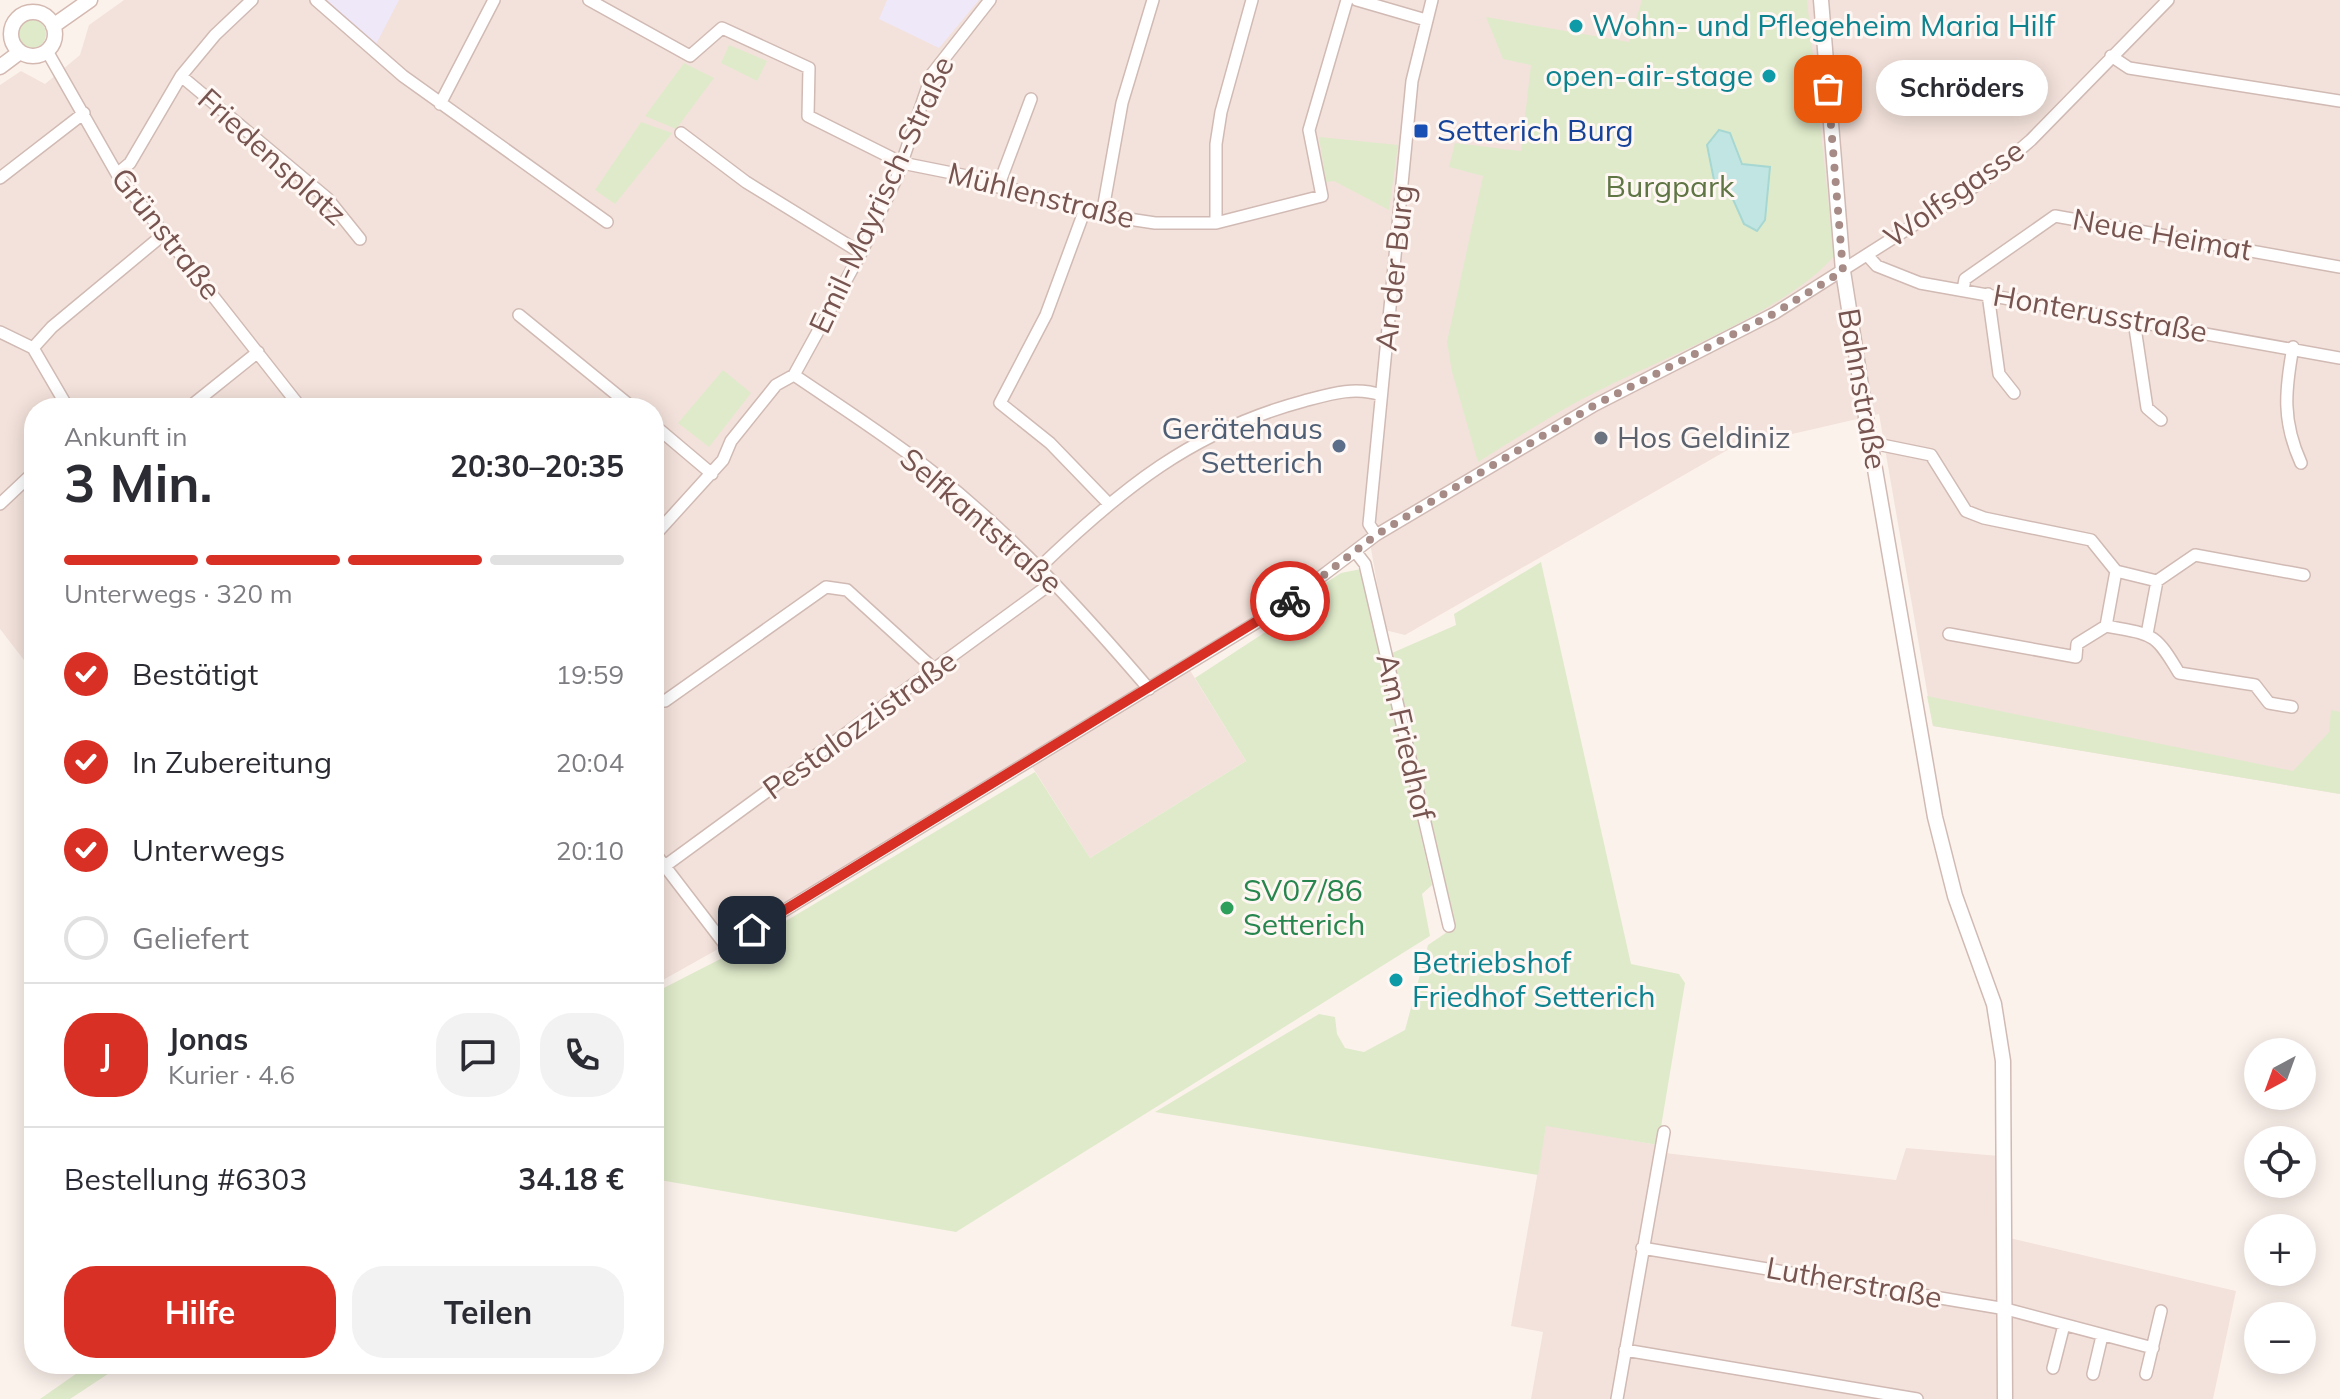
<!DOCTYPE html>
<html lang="de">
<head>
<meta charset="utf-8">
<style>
	body { margin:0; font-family:Mulish,sans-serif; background:#f2f2f3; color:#2b2b33; height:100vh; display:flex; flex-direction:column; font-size:30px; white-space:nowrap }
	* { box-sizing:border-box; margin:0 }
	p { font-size:26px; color:#7c7c81 }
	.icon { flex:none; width:44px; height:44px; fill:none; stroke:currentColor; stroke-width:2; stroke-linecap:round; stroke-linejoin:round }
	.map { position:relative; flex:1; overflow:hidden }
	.details { position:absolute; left:24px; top:398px; width:640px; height:976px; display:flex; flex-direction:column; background:#fff; border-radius:32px; box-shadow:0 4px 20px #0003 }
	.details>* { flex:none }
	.needle { width:52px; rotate:221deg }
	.fabs { position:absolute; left:2244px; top:1038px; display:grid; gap:16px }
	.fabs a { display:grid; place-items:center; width:72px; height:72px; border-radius:50%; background:#fff; box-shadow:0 4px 20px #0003; font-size:40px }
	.pin { position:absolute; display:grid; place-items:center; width:68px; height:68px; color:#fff; margin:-34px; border-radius:16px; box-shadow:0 4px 12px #0006 }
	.courier { position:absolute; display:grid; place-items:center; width:80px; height:80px; margin:-40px; border:6px solid #d93025; border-radius:50%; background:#fff; color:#222; box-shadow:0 2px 10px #0007 }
	.bubble { position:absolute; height:56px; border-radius:28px; background:#fff; box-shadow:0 4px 20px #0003; font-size:26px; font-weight:700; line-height:56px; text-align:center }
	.overview em { font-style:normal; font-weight:700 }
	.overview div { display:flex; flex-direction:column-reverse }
	.overview { display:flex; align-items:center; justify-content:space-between; height:136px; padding:0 40px }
	h1 { font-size:52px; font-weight:700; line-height:60px }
	.bar { display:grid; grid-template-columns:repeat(4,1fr); gap:12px 8px; align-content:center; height:96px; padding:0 40px }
	.bar i { height:10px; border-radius:6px; background:#e1e1e2 }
	.bar .on { background:#d93025 }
	.bar p { grid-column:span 4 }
	.line { display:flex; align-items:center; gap:20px; padding:0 40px; border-top:2px solid #e1e1e2 }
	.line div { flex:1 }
	.round { display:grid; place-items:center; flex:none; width:84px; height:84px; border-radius:32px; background:#f2f2f3 }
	ol { padding:0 40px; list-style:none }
	li { display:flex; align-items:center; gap:24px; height:88px }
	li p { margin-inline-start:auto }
	li .icon { padding:8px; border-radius:50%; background:#d93025; color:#fff; stroke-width:4 }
	li:last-child { color:#7c7c81 }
	li i { width:44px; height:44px; border:4px solid #e1e1e2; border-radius:50% }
	.primary-button { display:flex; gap:16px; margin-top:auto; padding:16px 40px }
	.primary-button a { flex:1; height:92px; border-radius:32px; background:#d93025; color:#fff; font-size:32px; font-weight:700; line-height:92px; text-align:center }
	.primary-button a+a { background:#f2f2f3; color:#2b2b33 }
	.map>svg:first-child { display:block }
	.residential { fill:#f3e2db }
	.education { fill:#efe8f9 }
	.green { fill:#dfeaca }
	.water { fill:#c1e5e2; stroke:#a7d7d2; stroke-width:2 }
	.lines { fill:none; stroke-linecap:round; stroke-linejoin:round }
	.minor-casing { stroke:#d1bab4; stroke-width:14 }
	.tertiary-casing { stroke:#d1bab4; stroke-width:17 }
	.secondary-casing { stroke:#d4b9b1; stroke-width:17 }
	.minor { stroke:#fff; stroke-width:11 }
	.tertiary { stroke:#fff; stroke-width:14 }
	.secondary { stroke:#fff; stroke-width:14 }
	.done { stroke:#a68b86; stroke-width:8; stroke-dasharray:0 14.4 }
	.route { stroke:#d93025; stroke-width:10 }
	.culture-dot { fill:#0f9aa8; stroke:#fef7f3; stroke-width:3 }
	.transit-dot { fill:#1a4fb4; stroke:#fef7f3; stroke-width:3 }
	.worship-dot { fill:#6b7280; stroke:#fef7f3; stroke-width:3 }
	.service-dot { fill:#5c6f8a; stroke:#fef7f3; stroke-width:3 }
	.leisure-dot { fill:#2e9e5b; stroke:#fef7f3; stroke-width:3 }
	.labels { text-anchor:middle; stroke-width:6; stroke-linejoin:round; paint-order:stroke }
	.culture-label { font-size:30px; fill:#0d838f; stroke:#fef7f3; text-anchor:start }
	.transit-label { font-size:30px; fill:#164399; stroke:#fef7f3; text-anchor:start }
	.street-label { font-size:30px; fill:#77544f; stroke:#fef7f3 }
	.park-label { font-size:30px; fill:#5f7544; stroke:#fef7f3 }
	.service-label { font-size:30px; fill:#4e5e75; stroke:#fef7f3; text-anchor:end }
	.worship-label { font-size:30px; fill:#5b616d; stroke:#fef7f3; text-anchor:start }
	.leisure-label { font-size:30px; fill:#27864d; stroke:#fef7f3; text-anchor:start }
</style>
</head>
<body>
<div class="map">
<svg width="2340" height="1399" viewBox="0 0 2340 1399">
	<rect width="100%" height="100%" fill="#fcf2ec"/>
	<path class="residential" d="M 124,0 L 2340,0 L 2340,794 L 1933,726 L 1879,414 L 1731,448 L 1405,635 L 1385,630 L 1369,537 L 1299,590 L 1183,659 L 1246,761 L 1090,858 L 1026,757 L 745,934 L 654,985 L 654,408 L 34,408 L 34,673 L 0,629 L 0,85 L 21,71 L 45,84 L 80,55 L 89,25 Z
		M 1546,1125 L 1658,1145 L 1665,1153 L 1896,1180 L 1906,1148 L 1999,1156 L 1997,1235 L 2236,1291 L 2213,1399 L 1531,1399 L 1543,1332 L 1511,1326 Z"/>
	<path class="education" d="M 327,0 L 399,0 L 374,48 Z
		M 887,0 L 979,0 L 939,48 L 879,19 Z"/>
	<path class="green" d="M 1642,0 L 1807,0 L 1834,256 C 1789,310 1659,359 1594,393 C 1554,413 1516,439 1478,462 L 1452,372 L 1447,342 L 1483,176 L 1449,167 L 1455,143 L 1521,151 L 1531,65 L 1503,59 L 1486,17 L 1629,42 Z
		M18 34a14 14 0 1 1 28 0a14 14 0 1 1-28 0Z
		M 729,45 L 767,61 L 757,81 L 721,63 Z
		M 684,63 L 714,78 L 676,129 L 645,116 Z
		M 641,122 L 672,133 L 615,204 L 595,190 Z
		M 1319,137 L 1398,145 L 1389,210 L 1334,181 L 1326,182 Z
		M 723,370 L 751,393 L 709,447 L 678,423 Z
		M 1541,562 L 1631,964 L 1679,974 L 1685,983 L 1658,1145 L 1546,1126 L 1538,1175 L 1155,1112 L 1319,1014 L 1335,1017 L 1337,1034 L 1345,1048 L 1364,1052 L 1405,1030 L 1428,945 L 1453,928 L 1392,653 L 1456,625 L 1454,614 Z
		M 1361,569 L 1432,885 L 1422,894 L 1430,936 L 956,1232 L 654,1179 L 654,993 L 734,952 L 1035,772 L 1090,858 L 1246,761 L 1195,678 L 1284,620 L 1293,604 L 1341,573 Z
		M 1927,696 L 2293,771 L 2329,732 L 2331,710 L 2340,712 L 2340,794 L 1933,726 Z
		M 90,1364 L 123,1364 L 70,1399 L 40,1399 Z"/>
	<path class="water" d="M 1719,130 L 1730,133 L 1742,164 L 1770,167 L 1765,220 L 1757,231 L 1744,224 L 1732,197 L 1714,180 L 1707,145 Z"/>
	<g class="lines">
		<g class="minor-casing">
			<path id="minor" d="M 316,0 L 403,76 L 607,222
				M 589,0 L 690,56 L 722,28 L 809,68 L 808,116 L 902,163 L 967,176 L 1102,215 L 1155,223 L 1216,223 L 1322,196 L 1309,130 L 1347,0
				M 1357,0 L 1426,20
				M 47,51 L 117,174 L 301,408
				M 2111,56 L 2129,68 L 2340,101
				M 181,76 L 327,198 L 360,239
				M 440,104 L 494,0
				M 681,133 L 746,182 L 861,253
				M 117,174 L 130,163 L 181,76 L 215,35 L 252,0
				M 0,178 L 84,113
				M 998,187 L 1031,99
				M 1084,212 L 1046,315 L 1000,403 L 1050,443 L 1109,504
				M 1102,215 L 1122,103 L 1153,0
				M 1216,223 L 1216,144 L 1221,112 L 1252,0
				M 1867,255 L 1877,266 L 1920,283 L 2340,358
				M 1963,290 L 1965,279 L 2055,216 L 2340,267
				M 1988,294 L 1999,374 L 2014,393
				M 519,315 L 633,408
				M 2134,321 L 2147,408 L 2161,420
				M 0,332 L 33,348
				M 2293,347 C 2285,391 2282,421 2301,463
				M 33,348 L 52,327 L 164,234
				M 33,348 L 68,408
				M 794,375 C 841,407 890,438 934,473 C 1014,536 1083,612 1149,689
				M 192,405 L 258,352
				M 654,425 L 712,474
				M 1872,443 L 1931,455 L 1966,511 L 1984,518 L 2091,540 L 2116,571 L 2157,581 L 2195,555 L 2304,575
				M 0,504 L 34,472
				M 1376,535 L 1369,524 L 1412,81 L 1432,0
				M 654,536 L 723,460 L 731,441 L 776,385 L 794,375 L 861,253 L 897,177 L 932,74 L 990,0
				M 1355,551 L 1365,564 L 1449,926
				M 1039,568 C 1121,489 1192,431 1304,401 C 1330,394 1355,386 1381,395
				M 2106,626 L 2116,571
				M 1949,634 L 2076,657 L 2077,644 L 2106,626 C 2153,635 2154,631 2179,673 L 2255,685 L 2269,703 L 2292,707
				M 2147,634 L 2157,581
				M 665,701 L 826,587 L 847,590 L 935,670
				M 654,852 L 726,946 L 1277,610 L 1376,535 L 1595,405 L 1775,313 L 1983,181 L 2031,140 L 2168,0
				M 654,874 L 1053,582
				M 1642,1248 L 2006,1309 L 2153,1348
				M 1625,1350 L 1917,1399
				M 2053,1368 L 2064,1325
				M 2093,1374 L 2102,1336
				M 2146,1374 L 2161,1311
				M 1617,1399 L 1664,1132"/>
		</g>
		<g class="tertiary-casing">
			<path id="tertiary" d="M 1821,0 L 1843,271 L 1866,417 L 1935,817 L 1955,896 L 1994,1004 L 2003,1061 L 2005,1399"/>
		</g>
		<g class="secondary-casing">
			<path id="secondary" d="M11 34a22 22 0 1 1 44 0a22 22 0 1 1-44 0Z
				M 53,26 L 90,0
				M 0,67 L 20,52"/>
		</g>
		<use href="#minor" class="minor"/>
		<use href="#tertiary" class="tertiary"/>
		<use href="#secondary" class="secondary"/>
	</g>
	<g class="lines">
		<path class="done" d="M 1290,601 L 1376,535 L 1439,497 L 1595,405 L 1775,313 L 1843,271 L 1828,89"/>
		<path class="route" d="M 752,930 L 1290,601"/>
	</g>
	<g class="culture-dot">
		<circle cx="1576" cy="26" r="8"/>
		<circle cx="1769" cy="76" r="8"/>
		<circle cx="1396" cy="980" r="8"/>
	</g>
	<rect class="transit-dot" x="1413" y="123" width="16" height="16" rx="4"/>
	<circle class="worship-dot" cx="1601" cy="438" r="8"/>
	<circle class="service-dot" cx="1339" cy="446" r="8"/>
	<circle class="leisure-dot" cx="1227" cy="908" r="8"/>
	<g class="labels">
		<g class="culture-label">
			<text x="1592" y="36">Wohn- und Pflegeheim Maria Hilf</text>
			<text x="1753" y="86" text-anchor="end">open-air-stage</text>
			<text x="1412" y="973">Betriebshof<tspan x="1412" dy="34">Friedhof Setterich</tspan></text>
		</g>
		<g class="transit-label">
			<text x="1437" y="141">Setterich Burg</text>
		</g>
		<g class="street-label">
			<text transform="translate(272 157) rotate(42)" y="10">Friedensplatz</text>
			<text transform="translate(1954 194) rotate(-35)" y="10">Wolfsgasse</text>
			<text transform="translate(882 195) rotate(-65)" y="10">Emil-Mayrisch-Straße</text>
			<text transform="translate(1041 196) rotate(14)" y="10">Mühlenstraße</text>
			<text transform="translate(166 234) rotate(52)" y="10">Grünstraße</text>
			<text transform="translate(2162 235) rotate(10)" y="10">Neue Heimat</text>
			<text transform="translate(1395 268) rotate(-84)" y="10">An der Burg</text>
			<text transform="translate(2100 314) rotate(10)" y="10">Honterusstraße</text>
			<text transform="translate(1862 389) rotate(80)" y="10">Bahnstraße</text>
			<text transform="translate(981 521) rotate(41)" y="10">Selfkantstraße</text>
			<text transform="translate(860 725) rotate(-36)" y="10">Pestalozzistraße</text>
			<text transform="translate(1405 737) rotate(77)" y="10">Am Friedhof</text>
			<text transform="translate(1854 1283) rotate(10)" y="10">Lutherstraße</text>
		</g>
		<g class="park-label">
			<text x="1670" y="197">Burgpark</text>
		</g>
		<g class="service-label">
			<text x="1323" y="439">Gerätehaus<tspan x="1323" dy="34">Setterich</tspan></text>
		</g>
		<g class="worship-label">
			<text x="1617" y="448">Hos Geldiniz</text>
		</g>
		<g class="leisure-label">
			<text x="1243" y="901">SV07/86<tspan x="1243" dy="34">Setterich</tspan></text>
		</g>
	</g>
</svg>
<div class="fabs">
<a><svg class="needle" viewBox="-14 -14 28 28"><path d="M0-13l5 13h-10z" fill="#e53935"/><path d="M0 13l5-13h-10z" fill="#7c7c81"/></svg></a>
<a><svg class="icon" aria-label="locate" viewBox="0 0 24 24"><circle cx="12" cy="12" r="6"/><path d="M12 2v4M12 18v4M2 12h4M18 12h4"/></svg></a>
<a>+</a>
<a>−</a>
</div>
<div class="pin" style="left:1828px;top:89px;background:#ea580c"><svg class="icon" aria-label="bag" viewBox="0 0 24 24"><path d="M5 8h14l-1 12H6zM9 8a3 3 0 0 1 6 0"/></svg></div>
<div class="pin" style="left:752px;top:930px;background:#1f2937"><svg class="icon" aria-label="home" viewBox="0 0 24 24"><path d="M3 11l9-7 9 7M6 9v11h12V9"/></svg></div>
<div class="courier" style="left:1290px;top:601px"><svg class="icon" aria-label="bike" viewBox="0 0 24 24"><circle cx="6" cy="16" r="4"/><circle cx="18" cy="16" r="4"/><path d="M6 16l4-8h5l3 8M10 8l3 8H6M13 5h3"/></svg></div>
<div class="bubble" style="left:1876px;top:60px;width:172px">Schröders</div>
<section class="details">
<div class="overview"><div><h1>3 Min.</h1><p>Ankunft in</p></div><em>20:30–20:35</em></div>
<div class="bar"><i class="on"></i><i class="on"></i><i class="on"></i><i></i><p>Unterwegs · 320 m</p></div>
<ol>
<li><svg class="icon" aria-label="check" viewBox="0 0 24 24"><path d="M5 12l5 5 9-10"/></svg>Bestätigt<p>19:59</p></li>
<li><svg class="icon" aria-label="check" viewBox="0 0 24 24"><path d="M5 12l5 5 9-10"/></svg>In Zubereitung<p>20:04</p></li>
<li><svg class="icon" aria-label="check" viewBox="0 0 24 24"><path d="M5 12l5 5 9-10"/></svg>Unterwegs<p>20:10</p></li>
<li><i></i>Geliefert</li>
</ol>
<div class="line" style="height:144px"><b class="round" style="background:#d93025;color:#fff">J</b><div><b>Jonas</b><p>Kurier · 4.6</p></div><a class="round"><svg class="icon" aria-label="chat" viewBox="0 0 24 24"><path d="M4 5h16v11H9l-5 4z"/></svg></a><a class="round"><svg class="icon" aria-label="phone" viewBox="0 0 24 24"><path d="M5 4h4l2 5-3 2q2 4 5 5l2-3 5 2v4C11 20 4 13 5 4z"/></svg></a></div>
<div class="line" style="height:104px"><div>Bestellung #6303</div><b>34.18 €</b></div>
<div class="primary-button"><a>Hilfe</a><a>Teilen</a></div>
</section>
</div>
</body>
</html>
